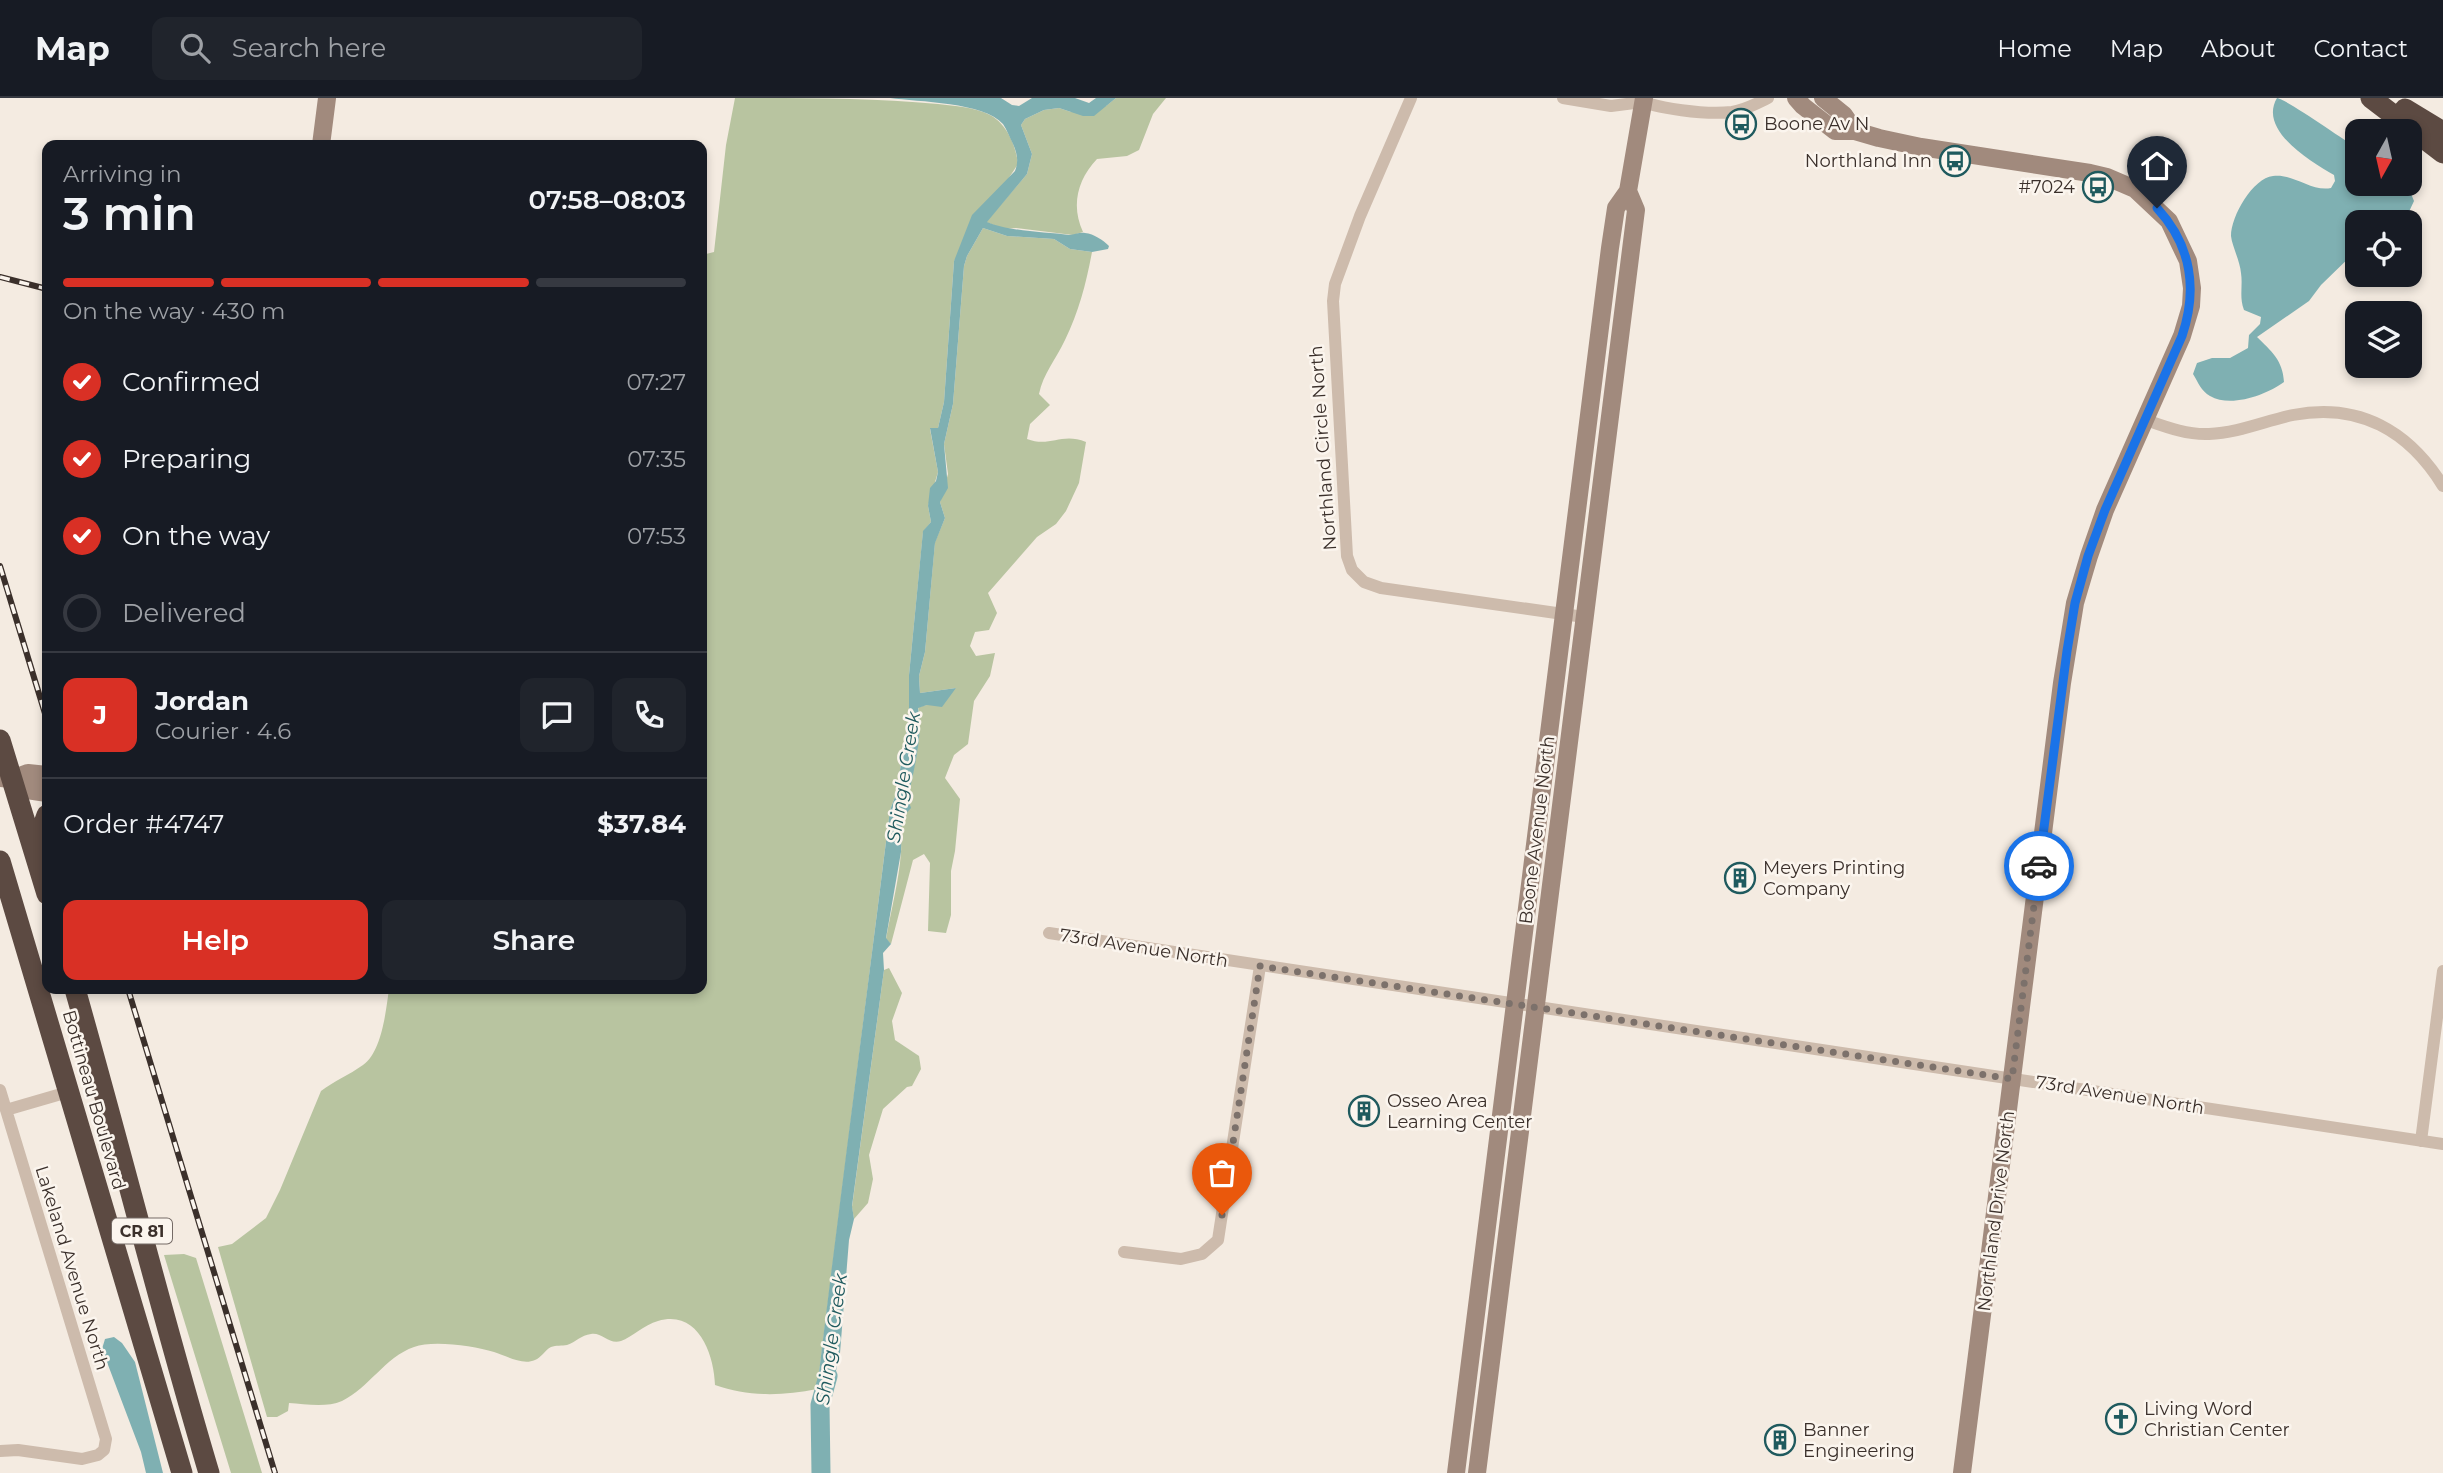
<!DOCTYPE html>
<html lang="en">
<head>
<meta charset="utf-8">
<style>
	body { margin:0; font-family:Montserrat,sans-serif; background:#20242c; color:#f1f3f6; height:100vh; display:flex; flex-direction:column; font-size:26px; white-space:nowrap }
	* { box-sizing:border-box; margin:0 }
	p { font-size:23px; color:#9ea1a6 }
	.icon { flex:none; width:38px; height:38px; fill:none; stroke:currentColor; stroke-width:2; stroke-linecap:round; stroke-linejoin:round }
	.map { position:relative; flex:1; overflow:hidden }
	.side { position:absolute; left:42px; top:42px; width:665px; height:854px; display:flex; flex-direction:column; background:#171b24; border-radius:14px; box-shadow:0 4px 10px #0003 }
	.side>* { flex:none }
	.needle { width:46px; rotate:188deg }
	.buttons { position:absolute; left:2345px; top:21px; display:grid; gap:14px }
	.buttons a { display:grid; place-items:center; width:77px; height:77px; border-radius:14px; background:#171b24; box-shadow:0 4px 10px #0003; font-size:35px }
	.pin { position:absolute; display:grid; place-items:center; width:60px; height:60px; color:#fff; margin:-72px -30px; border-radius:50% 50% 50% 0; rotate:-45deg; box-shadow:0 0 7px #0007 }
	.pin .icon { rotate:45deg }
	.courier { position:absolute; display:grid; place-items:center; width:70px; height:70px; margin:-35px; border:5px solid #1a73e8; border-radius:50%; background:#fff; color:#222; box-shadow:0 2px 9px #0007 }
	.headline em { font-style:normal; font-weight:600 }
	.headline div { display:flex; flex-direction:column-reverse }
	.headline { display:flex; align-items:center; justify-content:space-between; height:119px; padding:0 21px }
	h1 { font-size:46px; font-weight:600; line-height:52px }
	.bar { display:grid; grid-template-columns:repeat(4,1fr); gap:10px 7px; align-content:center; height:84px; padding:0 21px }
	.bar i { height:9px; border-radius:5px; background:#363941 }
	.bar .on { background:#d93025 }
	.bar p { grid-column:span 4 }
	.line { display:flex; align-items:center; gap:18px; padding:0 21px; border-top:2px solid #363941 }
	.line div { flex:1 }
	.round { display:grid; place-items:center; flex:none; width:74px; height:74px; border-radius:14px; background:#20242c }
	ol { padding:0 21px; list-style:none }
	li { display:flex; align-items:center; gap:21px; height:77px }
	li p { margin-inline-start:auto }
	li .icon { padding:7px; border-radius:50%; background:#d93025; color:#fff; stroke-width:4 }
	li:last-child { color:#9ea1a6 }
	li i { width:38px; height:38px; border:4px solid #363941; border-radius:50% }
	.cta { display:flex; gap:14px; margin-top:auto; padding:14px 21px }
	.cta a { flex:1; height:80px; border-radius:14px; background:#d93025; color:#fff; font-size:28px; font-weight:600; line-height:80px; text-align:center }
	.cta a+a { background:#20242c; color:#f1f3f6 }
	header { display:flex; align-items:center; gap:42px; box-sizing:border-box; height:98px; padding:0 35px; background:#171b24; border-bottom:2px solid #363941 }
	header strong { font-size:33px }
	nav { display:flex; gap:38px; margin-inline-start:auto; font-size:24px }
	.search { width:490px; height:63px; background:#20242c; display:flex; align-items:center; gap:18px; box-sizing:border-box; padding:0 24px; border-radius:14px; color:#9ea1a6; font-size:26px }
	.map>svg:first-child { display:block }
	.green { fill:#b8c4a0 }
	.water { fill:#7fb0b2 }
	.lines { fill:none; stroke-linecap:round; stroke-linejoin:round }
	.river { stroke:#7fb0b2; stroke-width:19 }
	.street { stroke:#cdbbac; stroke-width:12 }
	.secondary { stroke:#a18a7d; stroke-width:18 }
	.highway { stroke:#5c4a42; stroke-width:21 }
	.rail-casing { stroke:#3b302b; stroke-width:6 }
	.rail { stroke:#fbf5ee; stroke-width:3.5; stroke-dasharray:10; stroke-linecap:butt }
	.done { stroke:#7c716b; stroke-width:7; stroke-dasharray:0 12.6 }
	.route { stroke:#1a73e8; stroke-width:9 }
	.labels { text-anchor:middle; stroke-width:5; stroke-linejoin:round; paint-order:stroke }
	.shield { fill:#fbf5ee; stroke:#756b66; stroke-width:2 }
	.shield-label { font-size:16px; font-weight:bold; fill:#3b302b }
	.poi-label { font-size:18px; fill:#3b302b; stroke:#fbf5ee; text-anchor:start }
	.street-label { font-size:18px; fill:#3b302b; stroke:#fbf5ee }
	.water-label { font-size:19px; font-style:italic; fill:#1f5a5e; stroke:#fbf5ee }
</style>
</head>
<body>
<header>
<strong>Map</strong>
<div class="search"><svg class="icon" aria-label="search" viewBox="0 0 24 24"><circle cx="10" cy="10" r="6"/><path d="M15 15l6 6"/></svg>Search here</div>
<nav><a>Home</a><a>Map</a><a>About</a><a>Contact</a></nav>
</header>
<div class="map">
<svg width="2443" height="1375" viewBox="0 0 2443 1375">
	<rect width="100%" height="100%" fill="#f4ebe1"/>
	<path class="green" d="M 735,0 C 803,0 870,0 938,6 C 955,8 974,9 990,17 C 1007,26 1016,48 1018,66 L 954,163 L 944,304 L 938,330 L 930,331 L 938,374 L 928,408 L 931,424 L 923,434 L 909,577 L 909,618 L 896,696 L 890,712 L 817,1291 C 782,1298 749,1299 715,1287 C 714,1256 698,1211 658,1223 C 644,1227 632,1239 621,1243 C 609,1247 602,1234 591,1236 C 581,1237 576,1244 567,1247 C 562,1248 556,1247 551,1249 C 545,1252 541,1260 535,1262 C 522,1268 505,1257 494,1254 C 474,1248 433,1242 414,1249 C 385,1259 369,1290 342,1303 C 326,1310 305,1306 289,1305 L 288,1313 L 277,1319 L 267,1319 L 218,1149 L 232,1146 L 266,1120 L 280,1092 L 321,993 C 334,983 349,977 363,967 C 382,954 386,912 389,891 L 702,891 L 702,157 L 714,154 L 726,47 Z
		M 1116,0 L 1166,0 L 1153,16 L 1139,52 L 1127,58 L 1097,61 C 1077,82 1071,108 1083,134 L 1073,137 L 1016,130 L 1004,131 L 986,124 L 1027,76 L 1032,56 L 1021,27 L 1025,21 L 1044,12 L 1059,10 L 1071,14 L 1106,8 Z
		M 983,130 L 1007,138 L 1054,141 L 1070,151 L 1092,154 C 1086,186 1079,213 1065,242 C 1056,261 1043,276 1039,296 L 1050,307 L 1030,326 L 1027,341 C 1050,350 1061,334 1086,344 L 1079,385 L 1066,413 L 1056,426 L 1037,439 L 988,495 L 997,515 L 989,532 L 975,534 L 970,548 L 976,558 L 995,555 L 990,578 L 974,603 L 968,646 L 954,657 L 945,680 L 960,701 L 955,753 L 951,773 L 951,817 L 946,835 L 928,833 L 930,765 L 924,756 L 913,762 L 891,846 L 886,841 C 891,812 899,783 901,754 C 902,744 899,733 902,722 C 908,691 925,639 918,609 L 927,607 L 956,590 L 920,595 L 919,578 L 925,554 L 935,444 L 945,420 L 940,404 L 948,376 L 944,346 L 953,306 L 964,168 L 967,158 Z
		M 889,870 L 902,895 L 892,923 L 895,942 L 919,958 L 921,971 L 912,988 L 907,989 L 883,1011 L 869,1057 L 873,1081 L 868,1105 L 854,1121 L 852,1109 L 884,872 Z
		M 184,1156 L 196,1160 L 262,1375 L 231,1375 L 164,1157 Z"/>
	<path class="water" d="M 890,0 L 1001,0 L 1012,7 L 1019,8 L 1032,0 L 1075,0 L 1089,5 L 1096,0 L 1116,0 L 1094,18 L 1083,18 L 1059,10 L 1044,12 L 1025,21 L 1021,27 L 1032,56 L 1027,76 L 987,124 C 1007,133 1045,134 1069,137 C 1074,137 1080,134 1085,135 C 1094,136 1103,142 1109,148 L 1108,151 L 1092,154 L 1070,151 L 1054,141 L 1007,138 L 983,130 L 967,158 L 964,168 L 953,306 L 944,346 L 948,390 L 940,404 L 945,420 L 935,445 L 925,554 L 919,578 L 920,595 L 956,590 L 942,609 L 927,607 L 918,610 C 924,636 913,674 908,701 L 911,710 L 902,720 L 901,754 L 886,840 L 891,846 L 883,855 L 884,872 L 852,1108 L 854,1121 L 849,1142 L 840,1255 L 831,1295 L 818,1307 L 817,1291 C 840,1098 866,905 890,712 L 896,696 L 909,618 L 909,577 L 923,433 L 931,424 L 928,408 L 930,390 L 936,383 L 938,374 L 930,330 L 938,330 L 944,304 L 954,163 L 972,117 L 1015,73 C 1019,63 1017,55 1013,46 C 1010,40 1007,32 1003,26 C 984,4 918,4 890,0 Z
		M 2277,0 C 2286,1 2344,42 2357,50 L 2357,86 L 2407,86 L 2414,103 L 2407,118 L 2399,124 L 2357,124 L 2357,152 L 2321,187 L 2309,203 L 2257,239 C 2271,253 2283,262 2284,284 C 2266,297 2231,310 2210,298 C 2201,293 2198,284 2193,276 L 2197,265 L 2212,260 L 2230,260 L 2248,250 L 2249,237 L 2260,226 L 2261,219 L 2244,212 C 2239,199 2243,188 2241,175 C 2240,163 2232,148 2231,138 C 2231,118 2253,80 2273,78 C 2293,75 2311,94 2331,90 L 2335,83 L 2334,77 C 2310,63 2258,32 2277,0 Z
		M 114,1239 L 122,1245 L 135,1264 L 163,1375 L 146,1375 L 141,1354 L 102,1251 L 105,1241 Z"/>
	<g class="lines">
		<path class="river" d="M 821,1375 L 820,1307 L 828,1278"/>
		<path class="street" d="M 1411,0 L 1360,118 L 1335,186 L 1333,203 L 1347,458 L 1352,472 L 1364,484 L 1381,490 L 1584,519
			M 1563,0 L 1611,8 L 1642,4
			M 1633,0 C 1657,11 1706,17 1732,14 C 1745,12 1756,6 1768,0
			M 2146,322 C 2166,329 2187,337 2209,336 C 2238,335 2265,323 2293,317 C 2359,304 2409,333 2443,388
			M 1049,835 L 2443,1046
			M 0,992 L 106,1341 L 104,1352 L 98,1357 L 82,1361 L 18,1352 L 0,1353
			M 6,1012 L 68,994
			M 2421,1043 L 2443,873
			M 1124,1154 L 1181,1161 L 1202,1156 L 1218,1142 L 1260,868"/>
		<path class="secondary" d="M 1796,0 L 1803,8 L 1835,33 L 1855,33 L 1879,40 L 1921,49 L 2090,75 L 2107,79 L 2135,91 L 2169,123 L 2188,163 L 2192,190 L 2191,208 L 2182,238 L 2105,412 L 2089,458 L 2075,505 L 2062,585 L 1962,1375
			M 1823,0 L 1844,17 L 1855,33
			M 321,47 L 327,0
			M 0,680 L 12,681 L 27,692 L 47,695
			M 12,681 L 28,675 L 47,677
			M 1456,1375 L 1610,150 L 1616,110 L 1628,93 L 1644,0
			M 1477,1375 L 1636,112 L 1628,93"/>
		<path class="highway" d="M 2371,0 L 2443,55
			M 2405,11 L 2443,34
			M 0,642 L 47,796
			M 42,762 L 43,728 L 47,717
			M 0,763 L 182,1375
			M 75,891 C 121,1052 161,1215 209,1375"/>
		<g class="rail-casing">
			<path id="rail" d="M 0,179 L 47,191
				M 0,468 L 47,622
				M 128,891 L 275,1375"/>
		</g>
		<use href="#rail" class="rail"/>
	</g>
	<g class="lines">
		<path class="done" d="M 1222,1117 L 1260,868 L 2012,981 L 2039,768"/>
		<path class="route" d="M 2039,768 L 2067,553 L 2075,505 L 2088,458 L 2105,412 L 2182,238 C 2198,191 2191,147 2157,110"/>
	</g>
	<defs>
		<g id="bus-ring" transform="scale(1.575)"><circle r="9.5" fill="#fbf5ee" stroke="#1f5a5e" stroke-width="1.5"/><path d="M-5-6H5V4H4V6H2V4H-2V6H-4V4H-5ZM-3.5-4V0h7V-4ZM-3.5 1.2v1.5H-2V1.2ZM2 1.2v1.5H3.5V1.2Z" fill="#1f5a5e"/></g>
		<g id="building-ring" transform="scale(1.575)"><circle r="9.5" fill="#fbf5ee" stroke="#1f5a5e" stroke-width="1.5"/><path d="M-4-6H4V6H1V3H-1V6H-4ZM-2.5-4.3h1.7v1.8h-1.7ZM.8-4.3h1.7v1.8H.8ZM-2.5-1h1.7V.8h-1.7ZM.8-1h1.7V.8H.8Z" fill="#1f5a5e"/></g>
		<g id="church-ring" transform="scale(1.575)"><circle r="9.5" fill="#fbf5ee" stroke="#1f5a5e" stroke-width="1.5"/><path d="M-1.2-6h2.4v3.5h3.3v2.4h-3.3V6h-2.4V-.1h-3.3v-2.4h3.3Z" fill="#1f5a5e"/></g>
	</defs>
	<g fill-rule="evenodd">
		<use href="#bus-ring" x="1741" y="26"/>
		<use href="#bus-ring" x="1955" y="63"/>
		<use href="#bus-ring" x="2098" y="89"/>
		<use href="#building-ring" x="1740" y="780"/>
		<use href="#building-ring" x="1364" y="1013"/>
		<use href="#church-ring" x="2121" y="1321"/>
		<use href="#building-ring" x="1780" y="1342"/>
	</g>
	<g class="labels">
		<rect class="shield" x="112" y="1120.5" width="60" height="25" rx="5"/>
		<g class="shield-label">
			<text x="142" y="1139">CR 81</text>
		</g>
		<g class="poi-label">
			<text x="1764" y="32">Boone Av N</text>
			<text x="1932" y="69" text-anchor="end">Northland Inn</text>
			<text x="2075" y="95" text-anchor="end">#7024</text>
			<text x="1763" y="776">Meyers Printing<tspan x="1763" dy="21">Company</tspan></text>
			<text x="1387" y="1009">Osseo Area<tspan x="1387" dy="21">Learning Center</tspan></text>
			<text x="2144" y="1317">Living Word<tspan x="2144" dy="21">Christian Center</tspan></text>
			<text x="1803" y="1338">Banner<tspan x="1803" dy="21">Engineering</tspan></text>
		</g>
		<g class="street-label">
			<text transform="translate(1323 350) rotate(-94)" y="6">Northland Circle North</text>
			<text transform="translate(1537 732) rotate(-83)" y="6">Boone Avenue North</text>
			<text transform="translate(1144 850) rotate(9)" y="6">73rd Avenue North</text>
			<text transform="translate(2120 997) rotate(9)" y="6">73rd Avenue North</text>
			<text transform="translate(94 1002) rotate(74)" y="6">Bottineau Boulevard</text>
			<text transform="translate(1996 1113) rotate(-83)" y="6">Northland Drive North</text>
			<text transform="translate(72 1170) rotate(73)" y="6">Lakeland Avenue North</text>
		</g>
		<g class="water-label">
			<text transform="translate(903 679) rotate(-81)" y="7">Shingle Creek</text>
			<text transform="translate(831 1241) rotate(-82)" y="7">Shingle Creek</text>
		</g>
	</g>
</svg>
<div class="buttons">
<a><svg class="needle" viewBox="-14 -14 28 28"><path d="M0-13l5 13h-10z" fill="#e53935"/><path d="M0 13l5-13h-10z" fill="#9ea1a6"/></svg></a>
<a><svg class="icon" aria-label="locate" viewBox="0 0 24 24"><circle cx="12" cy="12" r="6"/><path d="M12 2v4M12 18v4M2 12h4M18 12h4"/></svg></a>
<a><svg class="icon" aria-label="layers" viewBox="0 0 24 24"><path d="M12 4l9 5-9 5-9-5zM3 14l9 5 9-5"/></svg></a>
</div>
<div class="pin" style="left:1222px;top:1117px;background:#ea580c"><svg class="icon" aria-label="bag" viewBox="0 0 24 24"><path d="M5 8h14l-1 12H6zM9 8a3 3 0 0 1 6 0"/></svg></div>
<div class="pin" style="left:2157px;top:110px;background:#1f2937"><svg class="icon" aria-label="home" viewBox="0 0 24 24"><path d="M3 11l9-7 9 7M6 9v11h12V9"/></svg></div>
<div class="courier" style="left:2039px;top:768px"><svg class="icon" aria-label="car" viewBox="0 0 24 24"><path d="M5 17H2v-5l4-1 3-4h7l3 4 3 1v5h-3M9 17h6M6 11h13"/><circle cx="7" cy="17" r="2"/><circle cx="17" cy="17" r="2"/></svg></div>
<section class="side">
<div class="headline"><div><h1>3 min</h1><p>Arriving in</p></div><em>07:58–08:03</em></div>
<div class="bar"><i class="on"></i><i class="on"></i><i class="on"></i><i></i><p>On the way · 430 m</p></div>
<ol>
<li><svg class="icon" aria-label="check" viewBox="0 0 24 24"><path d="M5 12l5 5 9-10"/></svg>Confirmed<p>07:27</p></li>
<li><svg class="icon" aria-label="check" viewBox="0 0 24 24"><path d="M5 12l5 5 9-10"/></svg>Preparing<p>07:35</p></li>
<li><svg class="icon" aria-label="check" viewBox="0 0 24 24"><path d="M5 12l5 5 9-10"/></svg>On the way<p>07:53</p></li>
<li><i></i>Delivered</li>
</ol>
<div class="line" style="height:126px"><b class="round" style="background:#d93025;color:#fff">J</b><div><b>Jordan</b><p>Courier · 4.6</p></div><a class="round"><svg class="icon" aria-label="chat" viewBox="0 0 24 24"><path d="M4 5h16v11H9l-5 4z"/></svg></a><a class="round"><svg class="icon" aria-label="phone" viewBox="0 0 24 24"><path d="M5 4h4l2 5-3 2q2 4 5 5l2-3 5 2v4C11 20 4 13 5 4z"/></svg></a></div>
<div class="line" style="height:91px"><div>Order #4747</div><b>$37.84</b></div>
<div class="cta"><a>Help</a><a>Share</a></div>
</section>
</div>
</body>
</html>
